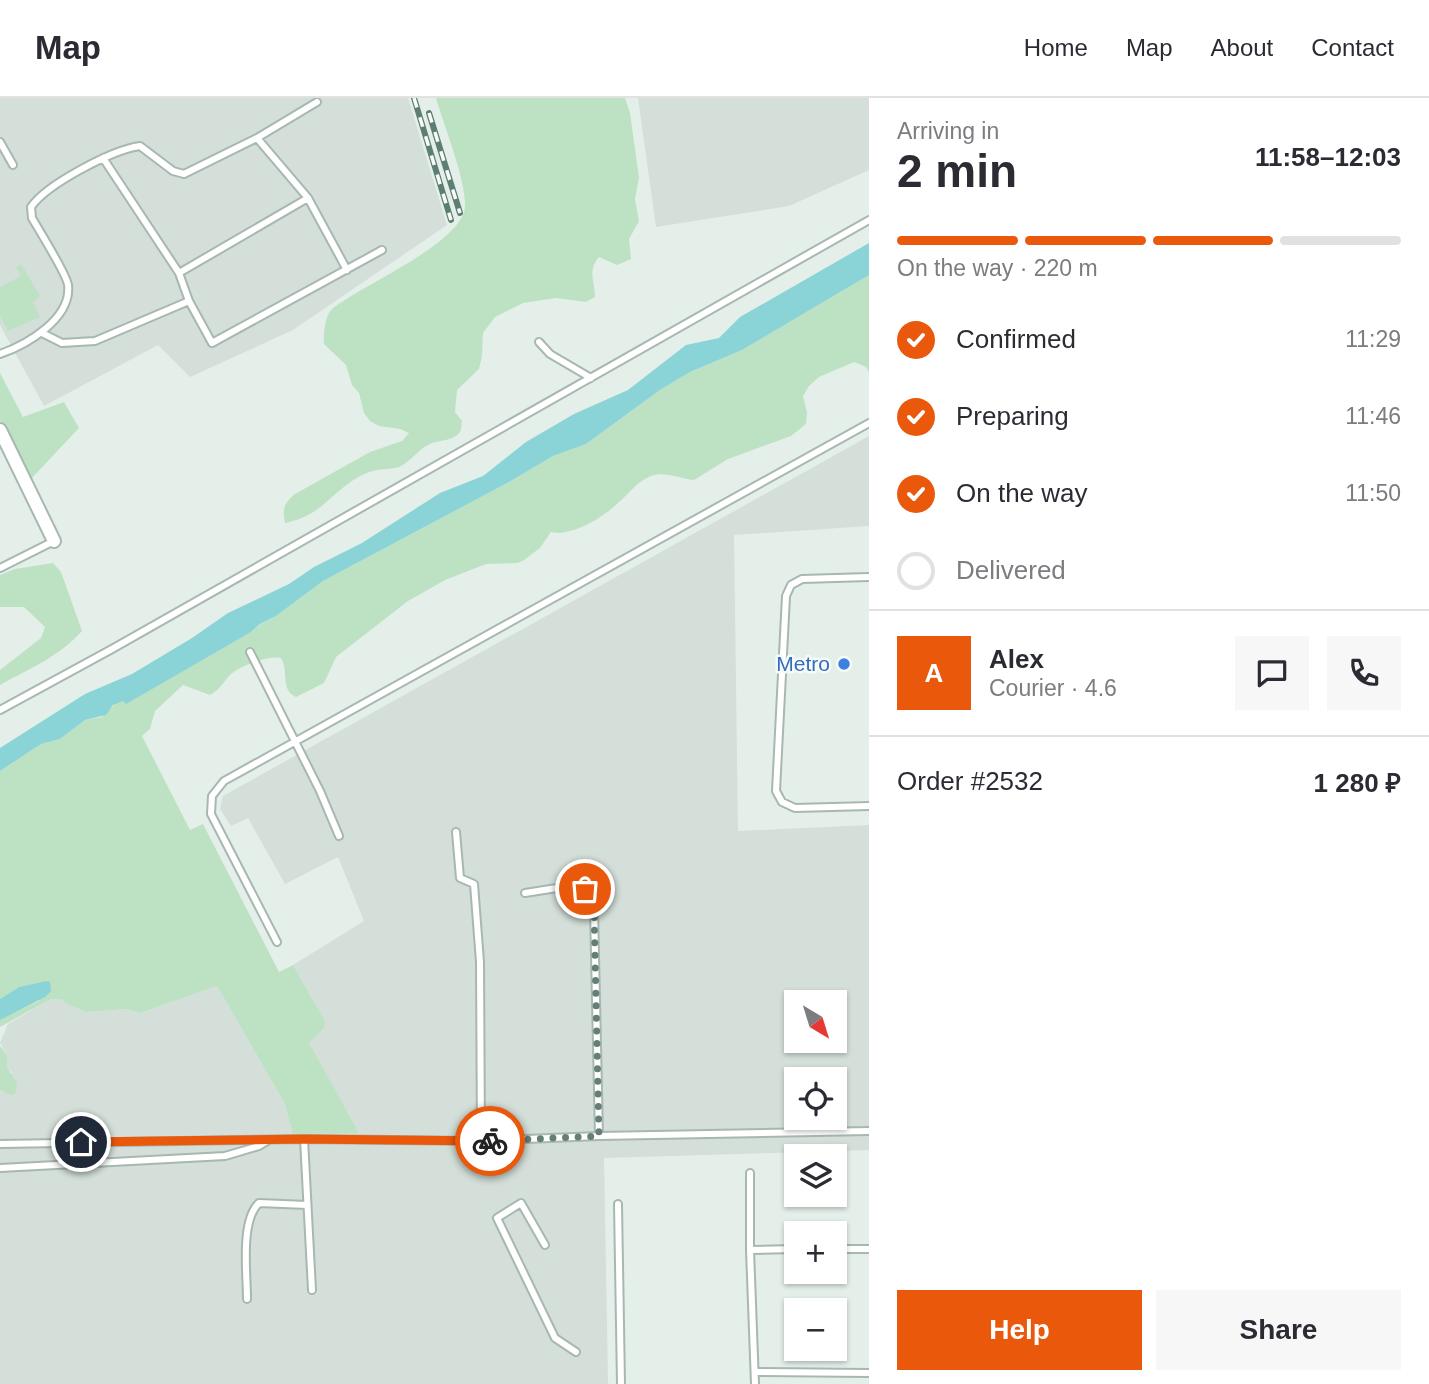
<!DOCTYPE html>
<html lang="en">
<head>
<meta charset="utf-8">
<style>
	body { margin:0; font-family:Arial,sans-serif; background:#f7f7f7; color:#2b2b33; height:100vh; display:flex; flex-direction:column; font-size:26px; white-space:nowrap }
	* { box-sizing:border-box; margin:0 }
	p { font-size:23px; color:#7c7c81 }
	.icon { flex:none; width:38px; height:38px; fill:none; stroke:currentColor; stroke-width:2; stroke-linecap:round; stroke-linejoin:round }
	.map { position:relative; flex:1; overflow:hidden }
	.side { display:flex; flex-direction:column; background:#fff; width:560px }
	.side>* { flex:none }
	.needle { width:46px; rotate:142deg }
	.tools { position:absolute; left:784px; top:892px; display:grid; gap:14px }
	.tools a { display:grid; place-items:center; width:63px; height:63px; border-radius:0px; background:#fff; box-shadow:0 2px 5px #0004; font-size:35px }
	.pin { position:absolute; display:grid; place-items:center; width:60px; height:60px; color:#fff; margin:-30px; border:4px solid #fff; border-radius:50%; box-shadow:0 2px 7px #0007 }
	.courier { position:absolute; display:grid; place-items:center; width:70px; height:70px; margin:-35px; border:5px solid #ea580c; border-radius:50%; background:#fff; color:#222; box-shadow:0 2px 9px #0007 }
	.head em { font-style:normal; font-weight:800 }
	.head div { display:flex; flex-direction:column-reverse }
	.head { display:flex; align-items:center; justify-content:space-between; height:119px; padding:0 28px }
	h1 { font-size:46px; font-weight:800; line-height:52px }
	.bar { display:grid; grid-template-columns:repeat(4,1fr); gap:10px 7px; align-content:center; height:84px; padding:0 28px }
	.bar i { height:9px; border-radius:5px; background:#e1e1e2 }
	.bar .current { background:#ea580c }
	.bar p { grid-column:span 4 }
	.line { display:flex; align-items:center; gap:18px; padding:0 28px; border-top:2px solid #e1e1e2 }
	.line div { flex:1 }
	.round { display:grid; place-items:center; flex:none; width:74px; height:74px; border-radius:0px; background:#f7f7f7 }
	ol { padding:0 28px; list-style:none }
	li { display:flex; align-items:center; gap:21px; height:77px }
	li p { margin-inline-start:auto }
	li .icon { padding:7px; border-radius:50%; background:#ea580c; color:#fff; stroke-width:4 }
	li:last-child { color:#7c7c81 }
	li i { width:38px; height:38px; border:4px solid #e1e1e2; border-radius:50% }
	.cta { display:flex; gap:14px; margin-top:auto; padding:14px 28px }
	.cta a { flex:1; height:80px; border-radius:0px; background:#ea580c; color:#fff; font-size:28px; font-weight:800; line-height:80px; text-align:center }
	.cta a+a { background:#f7f7f7; color:#2b2b33 }
	header { display:flex; align-items:center; gap:42px; box-sizing:border-box; height:98px; padding:0 35px; background:#fff; border-bottom:2px solid #e1e1e2 }
	header strong { font-size:33px }
	nav { display:flex; gap:38px; margin-inline-start:auto; font-size:24px }
	main { display:flex; flex:1; min-height:0 }
	.map>svg:first-child { display:block }
	.built { fill:#d3dfd8; fill-rule:evenodd }
	.green { fill:#bde1c3 }
	.water { fill:#8ad3d7 }
	.lines { fill:none; stroke-linecap:round; stroke-linejoin:round }
	.service-casing { stroke:#a7b8b1; stroke-width:10 }
	.minor-casing { stroke:#a7b8b1; stroke-width:16 }
	.service { stroke:#fff; stroke-width:6 }
	.minor { stroke:#fff; stroke-width:12 }
	.rail-casing { stroke:#5d7e72; stroke-width:6 }
	.rail { stroke:#f6fbf8; stroke-width:3.5; stroke-dasharray:10; stroke-linecap:butt }
	.done { stroke:#667f76; stroke-width:7; stroke-dasharray:0 12.6 }
	.route { stroke:#ea580c; stroke-width:9 }
	.shop-dot { fill:#3f7fe0; stroke:#f6fbf8; stroke-width:2.5 }
	.labels { text-anchor:middle; stroke-width:5; stroke-linejoin:round; paint-order:stroke }
	.shop-label { font-size:21px; fill:#366cbe; stroke:#f6fbf8; text-anchor:end }
</style>
</head>
<body>
<header>
<strong>Map</strong>
<nav><a>Home</a><a>Map</a><a>About</a><a>Contact</a></nav>
</header>
<main>
<div class="map">
<svg width="869" height="1286" viewBox="0 0 869 1286">
	<rect width="100%" height="100%" fill="#e5efea"/>
	<path class="built" d="M 0,0 L 408,0 L 447,127 L 293,232 L 190,279 L 158,247 L 44,308 L 0,227 Z
		M 638,0 L 869,0 L 869,72 L 789,108 L 656,129 Z
		M 869,338 L 869,428 L 734,437 L 738,733 L 869,727 L 869,1052 L 604,1060 L 608,1286 L 0,1286 L 0,992 L 3,994 L 12,975 L 7,969 L 7,957 L 0,945 L 8,926 L 51,901 L 61,901 L 66,906 L 87,914 L 126,911 L 140,915 L 217,888 L 285,1006 L 293,1035 L 359,1035 L 308,945 L 324,930 L 325,923 L 293,867 L 364,823 L 338,759 L 285,786 L 248,720 L 231,728 L 220,711 L 223,698 ZM 796,905 L 835,905 L 835,943 L 796,943 ZM 796,982 L 835,982 L 835,1020 L 796,1020 Z"/>
	<path class="green" d="M 436,0 L 625,0 L 630,15 L 639,80 L 635,101 L 639,123 L 629,141 L 631,161 L 617,167 L 599,159 C 587,173 595,183 595,199 L 586,204 L 556,200 L 523,205 L 495,219 L 483,235 L 482,258 L 479,271 L 457,292 L 455,314 L 462,323 C 461,326 462,330 460,334 C 454,343 439,342 430,346 C 418,351 411,364 399,369 C 389,372 377,370 367,375 C 333,389 326,417 285,425 C 282,411 284,405 295,396 L 370,354 L 402,343 L 409,335 L 400,331 L 379,328 L 370,323 L 364,315 L 359,295 L 352,287 L 346,267 L 324,246 C 323,239 325,221 329,215 C 331,210 341,205 345,202 C 373,183 463,142 465,109 C 466,82 444,28 436,0 Z
		M 21,166 L 40,198 L 33,204 L 40,219 L 8,233 L 0,218 L 0,189 L 21,178 L 16,169 Z
		M 869,177 L 869,274 L 866,269 L 854,264 L 819,279 L 809,288 L 803,298 L 807,315 L 806,326 L 791,338 L 728,361 L 694,382 C 681,381 664,373 651,378 C 636,384 629,396 618,405 C 604,419 571,439 551,434 L 540,450 L 524,462 L 518,465 L 486,466 L 445,482 L 408,503 L 336,559 L 324,585 L 296,599 C 280,592 289,573 281,560 C 269,557 238,568 229,578 C 223,585 219,592 210,597 L 183,587 L 155,613 L 150,631 L 142,638 L 190,732 L 203,726 L 279,874 L 293,867 L 325,923 L 324,930 L 309,945 L 359,1035 L 293,1036 L 285,1006 L 217,888 L 140,915 L 126,911 L 87,914 L 66,906 L 61,901 L 51,901 L 0,929 L 0,922 L 4,919 L 39,903 L 42,884 L 19,889 L 0,901 L 0,673 L 41,646 L 60,641 L 85,622 L 102,619 L 116,605 L 123,603 L 126,605 L 251,534 L 261,526 L 276,518 L 323,483 L 509,384 L 553,358 L 586,346 L 660,292 L 690,274 L 742,252 Z
		M 0,275 L 23,319 L 64,304 L 79,330 L 30,382 L 0,322 Z
		M 53,465 L 61,474 L 82,533 C 60,558 29,571 0,587 L 0,572 L 41,540 L 45,529 L 24,509 L 0,509 L 0,477 L 15,471 Z
		M 0,948 L 7,957 L 7,969 L 17,985 L 15,996 L 11,997 L 0,992 Z"/>
	<path class="water" d="M 869,145 L 869,177 L 742,252 L 690,274 L 660,292 L 586,346 L 553,358 L 509,384 L 323,483 L 276,518 L 260,526 L 251,534 L 126,606 L 123,603 L 113,607 L 106,617 L 85,622 L 60,641 L 41,646 L 0,673 L 0,650 L 85,596 L 132,576 L 192,540 L 228,515 L 289,486 L 314,469 L 362,445 L 440,395 L 483,378 L 526,344 L 574,316 L 628,292 L 686,247 L 719,240 L 740,219 Z
		M 46,883 L 50,884 L 51,893 L 45,899 L 0,922 L 0,901 L 19,889 Z"/>
	<g class="lines">
		<g class="service-casing">
			<path id="service" d="M 257,40 L 308,100 L 347,172
				M 0,44 L 13,67
				M 103,60 L 179,175 L 189,203 L 212,245 L 382,152
				M 179,175 L 308,100
				M 42,235 L 62,245 L 95,243 L 189,203
				M 539,244 L 550,256 L 591,280
				M 0,256 C 26,247 72,221 68,187 C 67,177 39,132 32,120 L 31,109 C 47,86 112,52 140,48 L 173,73 L 184,76 L 257,40 L 317,4
				M 0,470 L 54,443
				M 869,479 L 802,481 L 791,487 L 786,498 L 776,693 L 782,704 L 795,710 L 869,708
				M 250,554 L 320,693 L 339,738
				M 0,612 L 112,551 L 869,122
				M 456,734 L 460,780 L 474,786 L 480,864 L 481,1043
				M 525,795 L 576,787 L 585,791 L 594,811 L 599,1038
				M 277,844 L 211,716 L 212,698 L 224,683 L 869,325
				M 304,1041 L 312,1192
				M 0,1046 L 304,1041 L 481,1043 L 599,1038 L 869,1033
				M 0,1070 L 225,1058 L 259,1048 L 269,1042
				M 750,1075 L 750,1152 L 755,1286
				M 618,1106 L 621,1286
				M 545,1147 L 521,1105 L 497,1120 L 555,1240 L 576,1254
				M 835,1151 L 869,1151
				M 750,1152 L 796,1151
				M 247,1201 C 247,1175 240,1123 259,1105 L 307,1107
				M 756,1274 L 869,1275"/>
		</g>
		<g class="minor-casing">
			<path id="minor" d="M 0,332 L 54,443"/>
		</g>
		<use href="#service" class="service"/>
		<use href="#minor" class="minor"/>
		<g class="rail-casing">
			<path id="rail" d="M 414,0 L 451,122
				M 429,15 L 460,115"/>
		</g>
		<use href="#rail" class="rail"/>
	</g>
	<g class="lines">
		<path class="done" d="M 490,1043 L 599,1038 L 594,811 L 585,791"/>
		<path class="route" d="M 81,1044 L 304,1041 L 490,1043"/>
	</g>
	<circle class="shop-dot" cx="844" cy="566" r="7"/>
	<g class="labels">
		<g class="shop-label">
			<text x="830" y="573">Metro</text>
		</g>
	</g>
</svg>
<div class="tools">
<a><svg class="needle" viewBox="-14 -14 28 28"><path d="M0-13l5 13h-10z" fill="#e53935"/><path d="M0 13l5-13h-10z" fill="#7c7c81"/></svg></a>
<a><svg class="icon" aria-label="locate" viewBox="0 0 24 24"><circle cx="12" cy="12" r="6"/><path d="M12 2v4M12 18v4M2 12h4M18 12h4"/></svg></a>
<a><svg class="icon" aria-label="layers" viewBox="0 0 24 24"><path d="M12 4l9 5-9 5-9-5zM3 14l9 5 9-5"/></svg></a>
<a>+</a>
<a>−</a>
</div>
<div class="pin" style="left:585px;top:791px;background:#ea580c"><svg class="icon" aria-label="bag" viewBox="0 0 24 24"><path d="M5 8h14l-1 12H6zM9 8a3 3 0 0 1 6 0"/></svg></div>
<div class="pin" style="left:81px;top:1044px;background:#1f2937"><svg class="icon" aria-label="home" viewBox="0 0 24 24"><path d="M3 11l9-7 9 7M6 9v11h12V9"/></svg></div>
<div class="courier" style="left:490px;top:1043px"><svg class="icon" aria-label="bike" viewBox="0 0 24 24"><circle cx="6" cy="16" r="4"/><circle cx="18" cy="16" r="4"/><path d="M6 16l4-8h5l3 8M10 8l3 8H6M13 5h3"/></svg></div>
</div>
<section class="side">
<div class="head"><div><h1>2 min</h1><p>Arriving in</p></div><em>11:58–12:03</em></div>
<div class="bar"><i class="current"></i><i class="current"></i><i class="current"></i><i></i><p>On the way · 220 m</p></div>
<ol>
<li><svg class="icon" aria-label="check" viewBox="0 0 24 24"><path d="M5 12l5 5 9-10"/></svg>Confirmed<p>11:29</p></li>
<li><svg class="icon" aria-label="check" viewBox="0 0 24 24"><path d="M5 12l5 5 9-10"/></svg>Preparing<p>11:46</p></li>
<li><svg class="icon" aria-label="check" viewBox="0 0 24 24"><path d="M5 12l5 5 9-10"/></svg>On the way<p>11:50</p></li>
<li><i></i>Delivered</li>
</ol>
<div class="line" style="height:126px"><b class="round" style="background:#ea580c;color:#fff">A</b><div><b>Alex</b><p>Courier · 4.6</p></div><a class="round"><svg class="icon" aria-label="chat" viewBox="0 0 24 24"><path d="M4 5h16v11H9l-5 4z"/></svg></a><a class="round"><svg class="icon" aria-label="phone" viewBox="0 0 24 24"><path d="M5 4h4l2 5-3 2q2 4 5 5l2-3 5 2v4C11 20 4 13 5 4z"/></svg></a></div>
<div class="line" style="height:91px"><div>Order #2532</div><b>1 280 ₽</b></div>
<div class="cta"><a>Help</a><a>Share</a></div>
</section>
</main>
</body>
</html>
